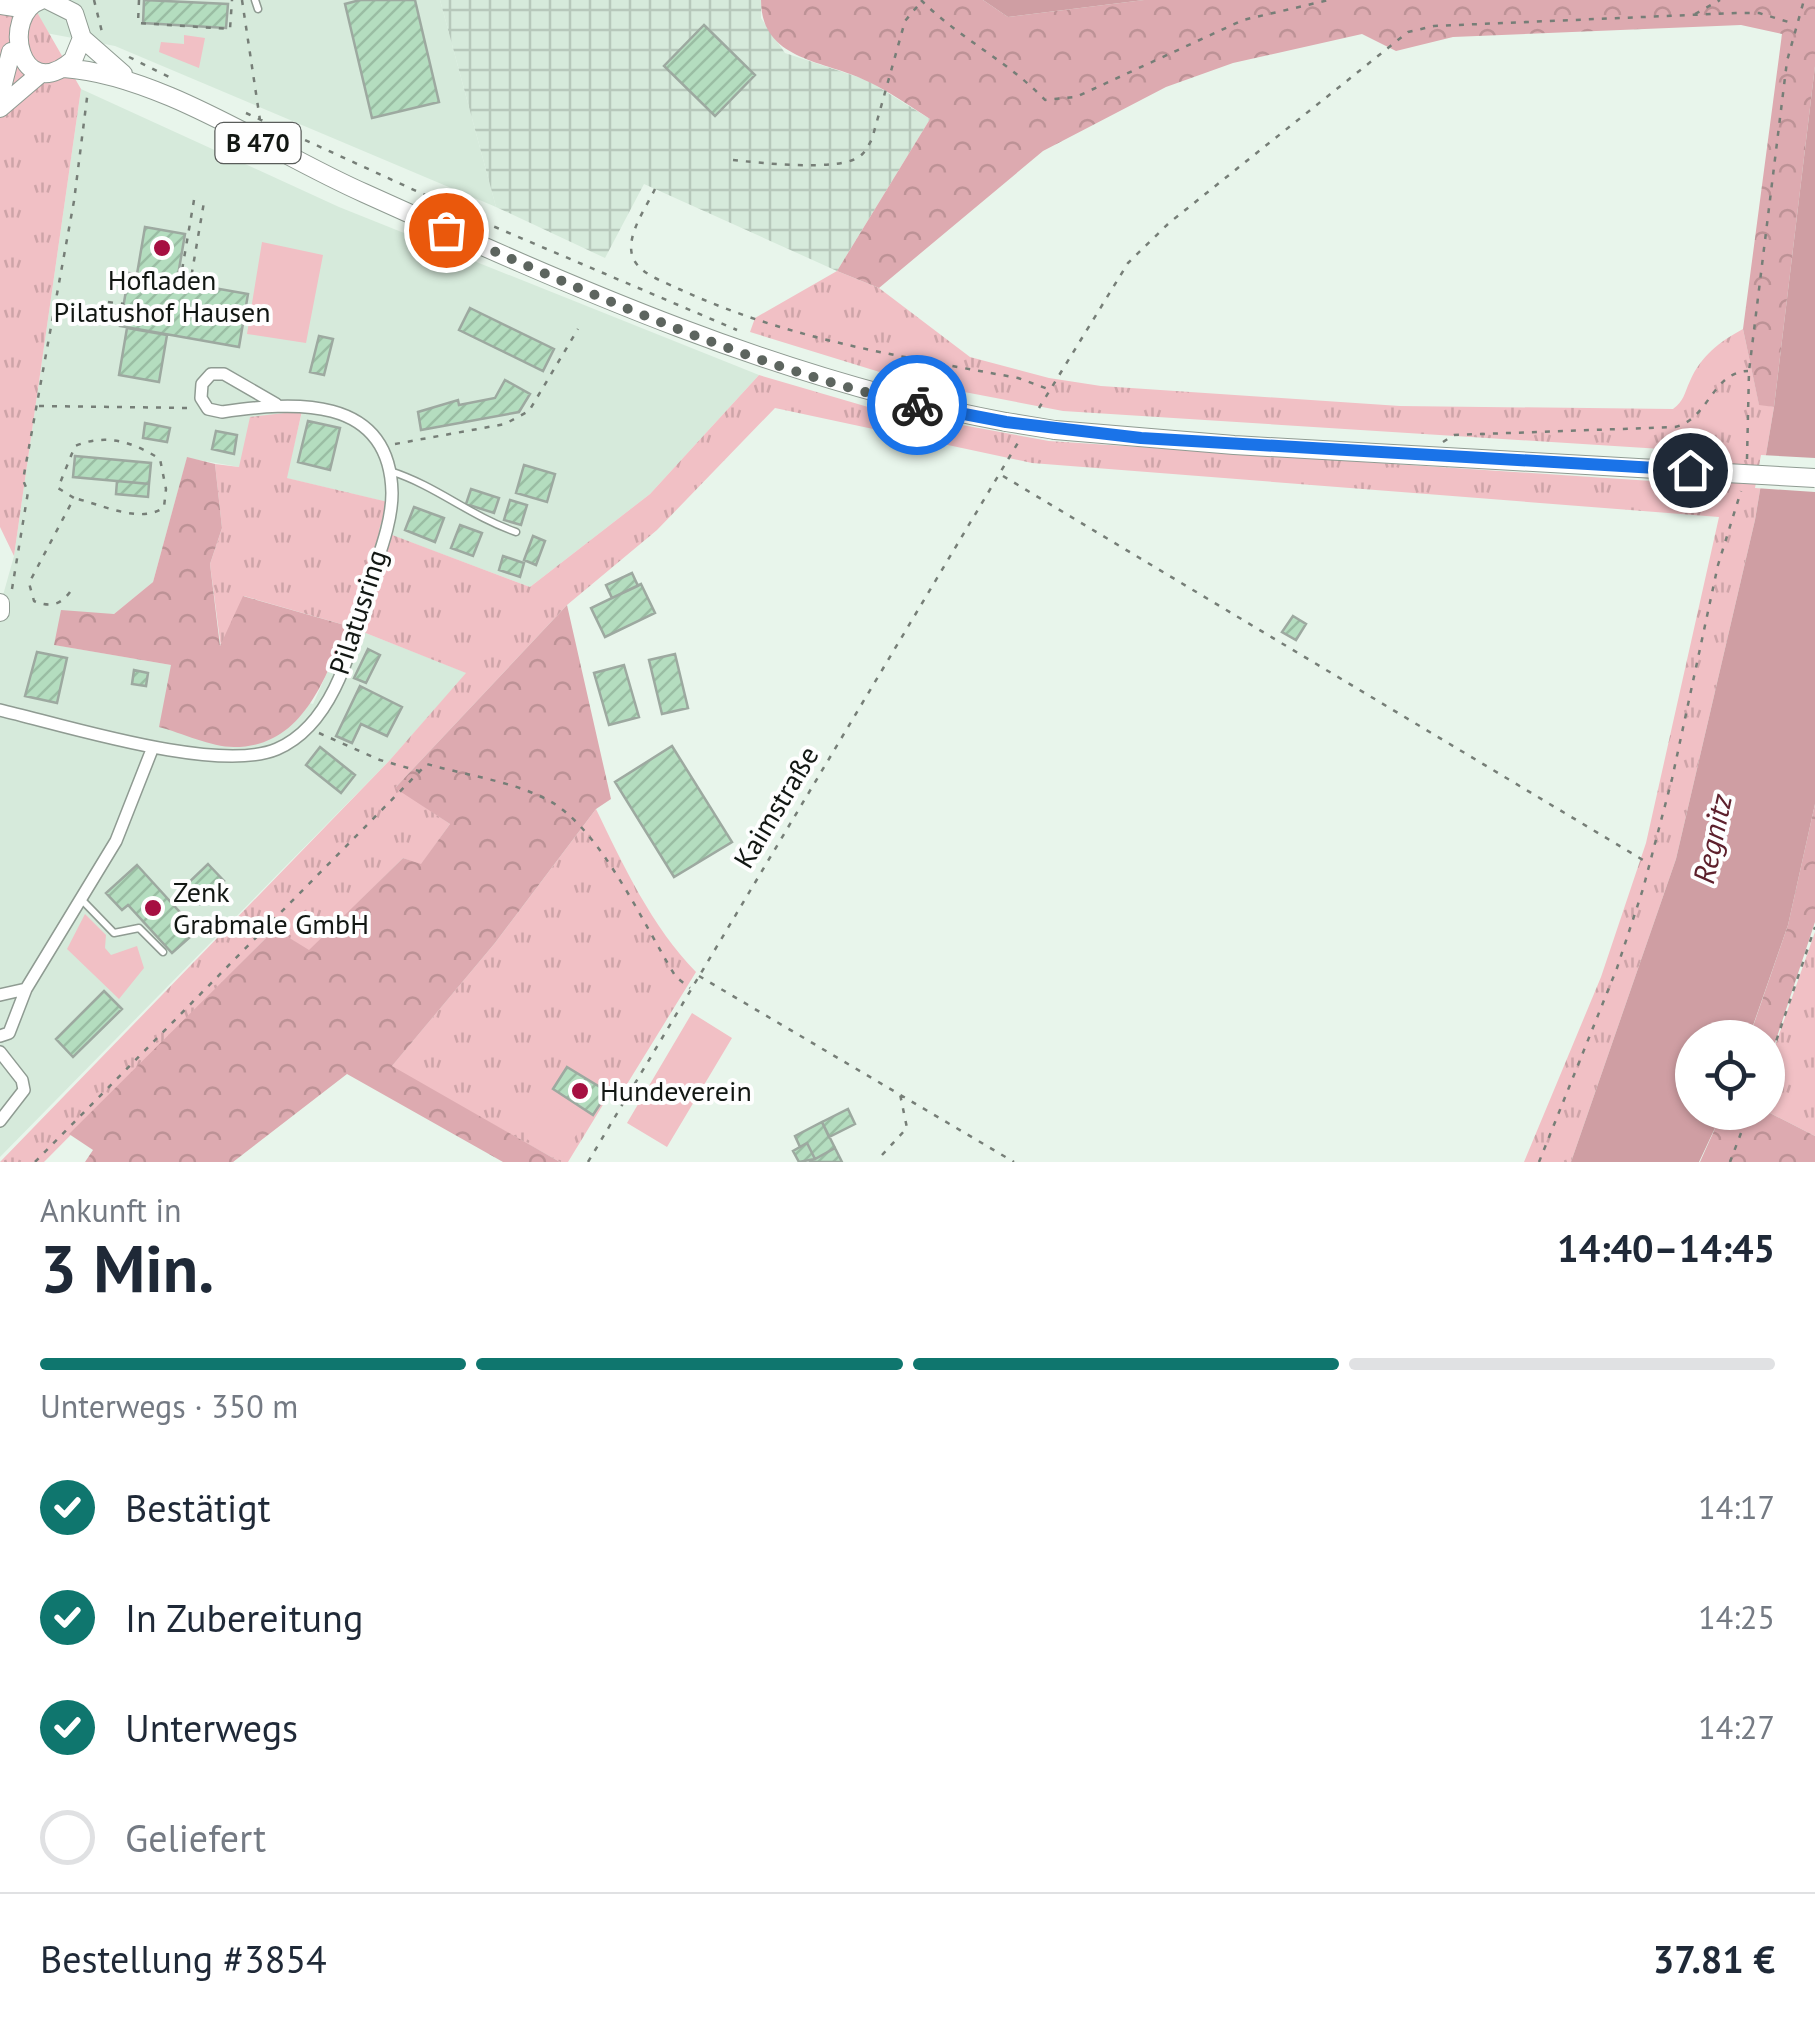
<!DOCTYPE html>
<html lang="de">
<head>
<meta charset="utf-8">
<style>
	body { margin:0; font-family:"PT Sans",sans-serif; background:#f6f6f7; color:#1f2937; height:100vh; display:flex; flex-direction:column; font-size:38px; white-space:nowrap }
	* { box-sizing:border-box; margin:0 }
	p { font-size:32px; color:#747a83 }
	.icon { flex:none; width:55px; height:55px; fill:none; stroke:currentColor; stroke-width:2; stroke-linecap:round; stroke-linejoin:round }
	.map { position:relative; height:1162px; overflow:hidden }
	.side { display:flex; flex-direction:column; background:#fff; flex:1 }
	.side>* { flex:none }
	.controls { position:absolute; left:1675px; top:1020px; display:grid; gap:20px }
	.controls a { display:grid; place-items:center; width:110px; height:110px; border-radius:50%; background:#fff; box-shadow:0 2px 8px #0004; font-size:50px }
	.pin { position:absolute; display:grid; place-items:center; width:85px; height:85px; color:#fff; margin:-42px; border:5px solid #fff; border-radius:50%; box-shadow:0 2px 10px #0007 }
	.courier { position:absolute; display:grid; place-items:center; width:100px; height:100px; margin:-50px; border:8px solid #1a73e8; border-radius:50%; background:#fff; color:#222; box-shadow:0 2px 12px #0007 }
	.summary em { font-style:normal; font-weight:700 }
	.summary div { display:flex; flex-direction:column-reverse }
	.summary { display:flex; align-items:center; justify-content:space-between; height:170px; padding:0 40px }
	h1 { font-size:65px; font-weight:700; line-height:75px }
	.bar { display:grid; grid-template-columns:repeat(4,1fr); gap:15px 10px; align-content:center; height:120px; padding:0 40px }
	.bar i { height:12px; border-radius:8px; background:#e0e1e3 }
	.bar .on { background:#0f766e }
	.bar p { grid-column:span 4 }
	.line { display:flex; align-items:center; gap:25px; padding:0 40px; border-top:2px solid #e0e1e3 }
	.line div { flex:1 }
	ol { padding:0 40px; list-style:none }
	li { display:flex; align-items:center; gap:30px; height:110px }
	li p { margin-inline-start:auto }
	li .icon { padding:10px; border-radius:50%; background:#0f766e; color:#fff; stroke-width:4 }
	li:last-child { color:#747a83 }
	li i { width:55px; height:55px; border:5px solid #e0e1e3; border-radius:50% }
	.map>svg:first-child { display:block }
	.built { fill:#d6eadb }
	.industrial { fill:url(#industrial-grid) }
	.grass { fill:url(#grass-tufts) }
	.forest { fill:url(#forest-crowns) }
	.park { fill:#f1c0c5 }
	.water { fill:#cf9ea3 }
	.pier { fill:#e8f5eb }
	.building { fill:url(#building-hatch); stroke:#9da9a0; stroke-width:2.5 }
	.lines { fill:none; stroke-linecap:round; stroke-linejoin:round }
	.lane-casing { stroke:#8f9b92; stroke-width:9 }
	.street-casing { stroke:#8f9b92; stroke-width:14 }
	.secondary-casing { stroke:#8f9b92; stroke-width:20 }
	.primary-casing { stroke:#8f9b92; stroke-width:20 }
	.path { stroke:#767e77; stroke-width:2.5; stroke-dasharray:5 8; stroke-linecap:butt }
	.lane { stroke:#fff; stroke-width:6 }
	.street { stroke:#fff; stroke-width:11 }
	.secondary { stroke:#fff; stroke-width:18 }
	.primary { stroke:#fff; stroke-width:18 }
	.primary-bridge-casing { stroke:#8f9b92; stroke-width:20; stroke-linecap:butt }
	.primary-bridge { stroke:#fff; stroke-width:18 }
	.done { stroke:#5d655f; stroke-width:10; stroke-dasharray:0 18 }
	.route { stroke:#1a73e8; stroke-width:12 }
	.poi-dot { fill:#a60f41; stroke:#fefefe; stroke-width:4 }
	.labels { text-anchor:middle; stroke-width:8; stroke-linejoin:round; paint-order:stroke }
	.shield { fill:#fefefe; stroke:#595c5a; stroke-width:2.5 }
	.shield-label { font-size:25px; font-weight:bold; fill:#121713 }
	.poi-label { font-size:28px; fill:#121713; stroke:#fefefe; text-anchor:start }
	.street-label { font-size:28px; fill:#121713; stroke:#fefefe }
	.water-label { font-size:30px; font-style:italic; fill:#5d202c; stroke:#fefefe }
</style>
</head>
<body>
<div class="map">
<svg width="1815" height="1162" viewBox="0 0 1815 1162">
	<defs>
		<pattern id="industrial-grid" width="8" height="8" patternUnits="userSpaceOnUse" patternTransform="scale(2.5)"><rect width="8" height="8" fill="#d6eadb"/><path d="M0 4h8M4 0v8" fill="none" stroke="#b7c8bb"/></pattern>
		<pattern id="grass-tufts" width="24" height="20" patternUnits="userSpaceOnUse" patternTransform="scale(2.5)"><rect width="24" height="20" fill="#f1c0c5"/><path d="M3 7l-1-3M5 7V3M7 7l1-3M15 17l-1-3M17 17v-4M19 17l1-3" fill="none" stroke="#cea4a8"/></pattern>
		<pattern id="forest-crowns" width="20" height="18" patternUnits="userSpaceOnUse" patternTransform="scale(2.5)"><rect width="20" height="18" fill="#ddaab0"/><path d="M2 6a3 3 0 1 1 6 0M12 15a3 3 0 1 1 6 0" fill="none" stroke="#bd9296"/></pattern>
		<pattern id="building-hatch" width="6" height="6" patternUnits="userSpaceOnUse" patternTransform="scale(2.5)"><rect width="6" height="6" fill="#b4ddbf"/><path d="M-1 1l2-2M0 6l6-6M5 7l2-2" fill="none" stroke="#9abda3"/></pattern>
	</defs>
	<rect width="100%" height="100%" fill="#e8f5eb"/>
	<path class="built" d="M 30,0 L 440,0 L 496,207 L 115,46 L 46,33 Z
		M 81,89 L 339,207 L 759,375 L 650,494 L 530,587 L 378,530 L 387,502 L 286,478 L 302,412 L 239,467 L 187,458 L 153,582 L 114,614 L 55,645 L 171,665 L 313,704 L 348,626 L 467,673 L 389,761 L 0,1157 L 0,606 L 14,556 Z"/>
	<path class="industrial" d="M 440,0 L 761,0 L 761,18 L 785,53 L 867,80 L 930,119 L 837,271 L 644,184 L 605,258 L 496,207 Z"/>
	<path class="grass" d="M 0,0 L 30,0 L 81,89 L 14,556 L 0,527 Z
		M 837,271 L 879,288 L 970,357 L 1049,378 L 1101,386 L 1400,406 L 1673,409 C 1684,401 1684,394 1690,381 C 1701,356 1719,342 1743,329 L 1759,404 L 1774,407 L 1755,520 L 1676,859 L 1571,1162 L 1524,1162 L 1601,977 L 1646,843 L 1719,517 L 1032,463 L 775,408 L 657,530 L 567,605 L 396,787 L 450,824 L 421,865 L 403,858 L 309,951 L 275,929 L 44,1162 L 0,1162 L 389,761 L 466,673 L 348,626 L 244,596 L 221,648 L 210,564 L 222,528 L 215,464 L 239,467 L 250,417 L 302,411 L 287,478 L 388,502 L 379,530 L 530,587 L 650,494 L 759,375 L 875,409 L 1049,441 L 1727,486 L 1724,453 L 1063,411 L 912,382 L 750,332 L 755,318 Z
		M 596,809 C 623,865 652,927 696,972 L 624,1089 L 615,1085 L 568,1162 L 560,1162 L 391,1067 L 495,943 Z
		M 1815,932 L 1815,1136 L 1768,1112 L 1768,1066 Z"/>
	<path class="forest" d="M 761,0 L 983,0 L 1008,17 L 1144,0 L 1815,0 L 1815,66 L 1774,407 L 1759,405 L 1743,329 L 1782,34 L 1741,25 L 1453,37 L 1396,51 L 1362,34 L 1233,63 L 1166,87 L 1043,151 L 879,288 L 837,271 L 930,119 C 910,106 890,92 869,82 C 827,60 761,62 761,0 Z
		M 187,457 L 215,464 L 222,528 L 210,564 L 220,646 L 243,596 L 348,626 C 324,678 304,747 234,747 C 211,747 182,733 159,727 L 171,665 L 54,645 L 61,610 L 114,614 L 153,582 Z
		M 567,605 L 611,799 L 596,809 L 495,943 L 392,1066 L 560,1162 L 503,1162 L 347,1074 L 233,1162 L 85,1162 L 93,1150 L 69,1134 L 275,929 L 309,950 L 403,858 L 421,864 L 450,824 L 395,788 Z
		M 1815,804 L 1815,922 L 1768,1064 L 1768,1038 L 1749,1038 L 1788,925 Z
		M 1768,1112 L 1815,1136 L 1815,1162 L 1700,1162 L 1722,1113 Z"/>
	<path class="park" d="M 184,35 L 205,38 L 199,68 L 159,52 L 161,42 L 184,44 Z
		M 262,242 L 323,255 L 306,343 L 247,334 Z
		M 85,914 L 106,935 L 105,948 L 111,955 L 137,946 L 144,968 L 119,999 L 67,949 Z
		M 692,1013 L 732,1038 L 667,1147 L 627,1123 Z
		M 546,1102 L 584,1122 L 561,1160 L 525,1138 Z"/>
	<path class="water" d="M 983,0 L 1144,0 L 1008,17 Z
		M 1815,66 L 1815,804 L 1788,925 L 1749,1037 L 1692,1038 L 1692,1112 L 1722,1113 L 1699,1162 L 1571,1162 L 1676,859 L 1755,520 L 1774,407 Z"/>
	<path class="pier" d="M 1761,455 L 1815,458 L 1815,492 L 1755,488 Z"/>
	<path class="building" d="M 144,0 L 228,4 L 226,28 L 143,23 Z
		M 360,0 L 415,0 L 439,102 L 372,118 L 345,4 Z
		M 704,25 L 755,75 L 715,116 L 664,66 Z
		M 145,227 L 185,234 L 177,281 L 137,274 Z
		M 129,273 L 248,294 L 239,347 L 120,326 Z
		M 470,308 L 554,349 L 543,371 L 459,330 Z
		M 127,328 L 167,335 L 159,382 L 119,375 Z
		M 319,336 L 333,339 L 324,375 L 310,372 Z
		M 505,380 L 530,394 L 519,412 L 421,430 L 418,412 L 458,400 L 459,405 L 495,398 Z
		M 308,421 L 340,428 L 330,470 L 298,462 Z
		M 145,423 L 170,428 L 167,442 L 143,438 Z
		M 216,431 L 237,435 L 234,454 L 212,449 Z
		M 75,456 L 151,463 L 149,484 L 73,477 Z
		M 524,465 L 555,474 L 547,502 L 516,493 Z
		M 117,481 L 149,484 L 148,497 L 116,494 Z
		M 471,489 L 499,498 L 494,513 L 466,504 Z
		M 510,500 L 527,505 L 521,525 L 504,520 Z
		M 414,507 L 444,518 L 435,542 L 405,530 Z
		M 460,525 L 482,533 L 473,556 L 451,548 Z
		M 533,536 L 545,541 L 536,565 L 524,560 Z
		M 503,556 L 524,563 L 520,577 L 499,570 Z
		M 632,573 L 638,586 L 612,598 L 606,585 Z
		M 641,584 L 655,613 L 605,637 L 591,608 Z
		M 1293,616 L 1306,624 L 1296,640 L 1282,632 Z
		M 368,649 L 380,655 L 366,683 L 354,678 Z
		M 37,652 L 67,658 L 57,703 L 25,696 Z
		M 675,654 L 688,708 L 662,714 L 649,660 Z
		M 624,665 L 639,717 L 609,725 L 594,673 Z
		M 134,670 L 148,673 L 146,686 L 132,684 Z
		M 360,686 L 402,707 L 387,736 L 361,724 L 352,743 L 336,736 Z
		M 672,746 L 732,842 L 674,877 L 615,782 Z
		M 320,747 L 355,775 L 341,793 L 306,765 Z
		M 208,864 L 224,881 L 200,904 L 184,887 Z
		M 137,865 L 197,931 L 172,953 L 128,905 L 122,910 L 106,893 Z
		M 104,991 L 122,1009 L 73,1057 L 56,1039 Z
		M 567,1067 L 608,1092 L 593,1115 L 553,1089 Z
		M 848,1109 L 855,1124 L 829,1137 L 822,1122 Z
		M 822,1122 L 835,1148 L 815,1159 L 807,1143 L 800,1147 L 795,1136 Z
		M 807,1143 L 815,1159 L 799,1162 L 793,1151 Z
		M 835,1148 L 842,1162 L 809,1162 L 815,1159 Z"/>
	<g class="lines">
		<g class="lane-casing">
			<path id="lane" d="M 255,0 L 258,9
				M 390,471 C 437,486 468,515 516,532
				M 82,900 L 114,933 L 139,928 L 163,952"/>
		</g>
		<g class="street-casing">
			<path id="street" d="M 0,710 C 64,725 218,774 277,749 C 335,724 352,645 368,589 C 377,559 392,525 392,493 C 390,393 291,402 222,412 L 208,409 L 201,398 L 202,384 L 211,374 L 224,374 L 276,404
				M 0,995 L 26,989
				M 0,1036 L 9,1033 L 26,989 L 116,841 L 153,747
				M 0,1052 L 22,1080 L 24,1090 L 0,1121"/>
		</g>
		<g class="secondary-casing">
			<path id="secondary" d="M 0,95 L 11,52
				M 0,108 L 41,73
				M 0,603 L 0,612"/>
		</g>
		<g class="primary-casing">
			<path id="primary" d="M 41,0 C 0,14 19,107 73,60 L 82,38 L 74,13 L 48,0
				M 0,5 L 21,8
				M 82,38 L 123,74
				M 64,68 C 162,75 273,153 364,193 C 572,287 781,381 1006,422
				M 1055,430 L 1234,445 L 1726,473"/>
		</g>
		<path class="path" d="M 94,0 L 102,32
			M 139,0 L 138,23 L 230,29 L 232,0
			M 242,0 L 260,120
			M 921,0 C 960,39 1008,61 1045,100 L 1076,97 L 1243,20 L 1329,0
			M 1695,14 L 1720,0
			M 129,57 L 171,78
			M 246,113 L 495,227 L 737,330
			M 733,160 C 760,163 836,171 857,158 C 865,154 868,146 872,139 L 905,21 L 921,2
			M 655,189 C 646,208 623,239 634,260 C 642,275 665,282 679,289 C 790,340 899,356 1018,378 L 1048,389
			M 194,200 L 181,276 L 191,278 L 204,202
			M 108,302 L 124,304
			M 39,406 L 191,408
			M 1039,408 L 1128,263 L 1169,223 L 1408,32 L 1434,26 L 1736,13 L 1759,13 L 1795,24
			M 1443,442 L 1454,435 L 1675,427 C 1709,419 1712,372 1748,371
			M 395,444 L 505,424 L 529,411 L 578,329
			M 1747,459 L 1749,371 L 1787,61 L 1804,0
			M 1003,476 L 1648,863
			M 12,589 L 28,492 L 23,480 L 74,201 L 88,90
			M 70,592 C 60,606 49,607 34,601 L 29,583 L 74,498 L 58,488 L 75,446 C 106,433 133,442 160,459 L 166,489 L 164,507 C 142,525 100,504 74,498
			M 319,733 L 380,760 L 419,771
			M 699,976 L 1014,1162
			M 1768,1065 L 1815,927
			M 882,1155 L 907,1128 L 900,1094
			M 35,1162 L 427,764 C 465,775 511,781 546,799 C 600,826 644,926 676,977 L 690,988
			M 588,1162 L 1019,441
			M 1539,1162 L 1617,968 L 1643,889 L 1672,779 L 1718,565 L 1741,491
			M 1730,1162 L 1749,1112"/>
		<use href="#lane" class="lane"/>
		<use href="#street" class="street"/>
		<use href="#secondary" class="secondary"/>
		<use href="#primary" class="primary"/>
		<g class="primary-bridge-casing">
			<path id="primary-bridge" d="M 1006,422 L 1055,430
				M 1726,473 L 1815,478"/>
		</g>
		<use href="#primary-bridge" class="primary-bridge"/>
	</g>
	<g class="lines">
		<path class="done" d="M 446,230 C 598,297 754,368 917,405"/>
		<path class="route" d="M 917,405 L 1006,422 L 1141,438 L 1690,470"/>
	</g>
	<g class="poi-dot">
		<circle cx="162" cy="248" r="10"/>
		<circle cx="153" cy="908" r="10"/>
		<circle cx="580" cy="1091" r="10"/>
	</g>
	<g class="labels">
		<rect class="shield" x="215.5" y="123" width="85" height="40" rx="8"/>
		<g class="shield-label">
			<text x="258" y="152">B 470</text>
		</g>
		<g class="poi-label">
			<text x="162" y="290" text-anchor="middle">Hofladen<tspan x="162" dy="32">Pilatushof Hausen</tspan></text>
			<text x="173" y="902">Zenk<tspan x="173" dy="32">Grabmale GmbH</tspan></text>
			<text x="600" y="1101">Hundeverein</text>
		</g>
		<g class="street-label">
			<text transform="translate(358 612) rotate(-72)" y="10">Pilatusring</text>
			<text transform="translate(776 807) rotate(-59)" y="10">Kaimstraße</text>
		</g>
		<g class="water-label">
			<text transform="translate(1713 839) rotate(-78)" y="10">Regnitz</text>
		</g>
	</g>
</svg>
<div class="controls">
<a><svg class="icon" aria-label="locate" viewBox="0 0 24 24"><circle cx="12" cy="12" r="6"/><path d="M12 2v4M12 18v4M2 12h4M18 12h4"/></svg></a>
</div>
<div class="pin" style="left:446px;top:230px;background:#ea580c"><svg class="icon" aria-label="bag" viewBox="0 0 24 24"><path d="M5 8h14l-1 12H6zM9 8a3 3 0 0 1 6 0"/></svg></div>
<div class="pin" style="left:1690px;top:470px;background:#1f2937"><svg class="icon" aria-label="home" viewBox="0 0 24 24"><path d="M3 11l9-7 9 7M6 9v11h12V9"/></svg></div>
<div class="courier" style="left:917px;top:405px"><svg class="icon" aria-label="bike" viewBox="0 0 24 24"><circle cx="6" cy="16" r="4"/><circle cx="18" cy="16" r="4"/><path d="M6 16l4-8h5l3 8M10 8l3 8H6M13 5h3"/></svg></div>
</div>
<section class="side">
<div class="summary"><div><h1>3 Min.</h1><p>Ankunft in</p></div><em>14:40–14:45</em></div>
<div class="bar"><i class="on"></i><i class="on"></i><i class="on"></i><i></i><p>Unterwegs · 350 m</p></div>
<ol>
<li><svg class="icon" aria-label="check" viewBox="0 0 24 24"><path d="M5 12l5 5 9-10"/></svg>Bestätigt<p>14:17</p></li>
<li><svg class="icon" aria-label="check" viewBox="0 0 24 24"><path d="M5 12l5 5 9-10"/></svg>In Zubereitung<p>14:25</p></li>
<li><svg class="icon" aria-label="check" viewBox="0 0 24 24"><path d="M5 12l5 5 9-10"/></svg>Unterwegs<p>14:27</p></li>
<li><i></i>Geliefert</li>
</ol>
<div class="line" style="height:130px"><div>Bestellung #3854</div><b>37.81 €</b></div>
</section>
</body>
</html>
